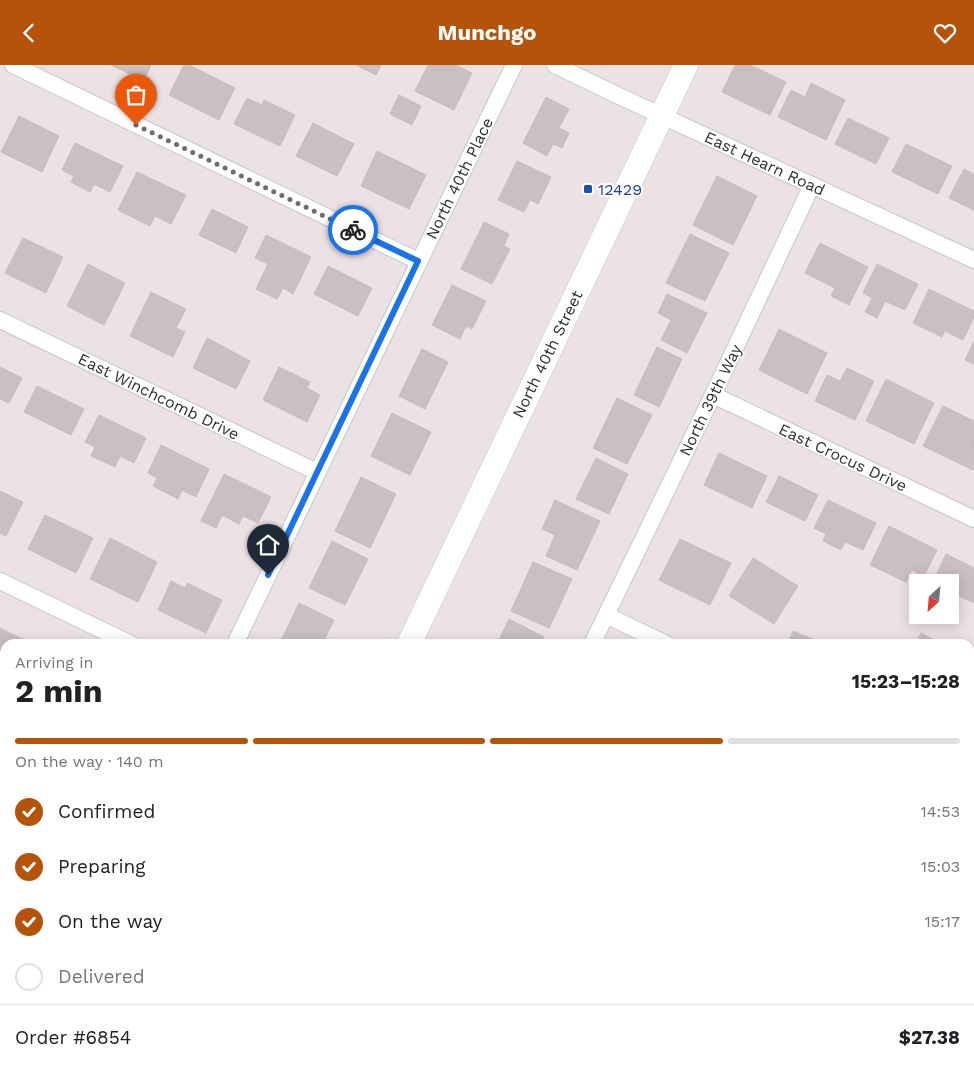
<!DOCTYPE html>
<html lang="en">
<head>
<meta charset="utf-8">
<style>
	body { margin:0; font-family:"Work Sans",sans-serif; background:#f2f2f2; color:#202124; height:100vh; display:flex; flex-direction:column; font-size:19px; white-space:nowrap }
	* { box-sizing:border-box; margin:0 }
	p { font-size:16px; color:#757577 }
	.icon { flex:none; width:28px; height:28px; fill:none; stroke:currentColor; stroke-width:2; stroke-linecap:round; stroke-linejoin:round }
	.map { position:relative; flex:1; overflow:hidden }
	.details { position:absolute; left:0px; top:574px; width:975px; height:441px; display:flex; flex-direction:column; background:#fff; border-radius:15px 15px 0 0; box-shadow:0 2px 12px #0003 }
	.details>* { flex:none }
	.needle { width:32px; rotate:206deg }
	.buttons { position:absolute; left:909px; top:509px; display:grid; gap:10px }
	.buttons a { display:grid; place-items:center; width:50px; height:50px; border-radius:0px; background:#fff; box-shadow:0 2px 12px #0003; font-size:25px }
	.pin { position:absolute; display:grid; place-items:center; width:42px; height:42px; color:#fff; margin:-51px -21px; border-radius:50% 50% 50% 0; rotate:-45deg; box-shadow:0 0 5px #0007 }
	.pin .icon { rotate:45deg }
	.courier { position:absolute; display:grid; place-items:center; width:50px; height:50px; margin:-25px; border:4px solid #1a73e8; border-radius:50%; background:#fff; color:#222; box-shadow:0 1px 6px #0007 }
	.summary em { font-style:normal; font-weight:700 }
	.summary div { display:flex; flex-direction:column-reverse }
	.summary { display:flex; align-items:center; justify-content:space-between; height:85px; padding:0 15px }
	h1 { font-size:32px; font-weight:700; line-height:38px }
	.bar { display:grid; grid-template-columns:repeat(4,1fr); gap:8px 5px; align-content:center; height:60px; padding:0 15px }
	.bar i { height:6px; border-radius:4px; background:#e0e0e0 }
	.bar .active { background:#b45309 }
	.bar p { grid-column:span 4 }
	.line { display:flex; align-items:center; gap:12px; padding:0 15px; border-top:1px solid #e0e0e0 }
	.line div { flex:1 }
	ol { padding:0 15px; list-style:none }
	li { display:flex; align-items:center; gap:15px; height:55px }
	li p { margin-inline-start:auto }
	li .icon { padding:5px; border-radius:50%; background:#b45309; color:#fff; stroke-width:4 }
	li:last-child { color:#757577 }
	li i { width:28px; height:28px; border:2px solid #e0e0e0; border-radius:50% }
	header { display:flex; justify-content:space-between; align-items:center; height:65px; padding:0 15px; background:#b45309; color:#fff; font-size:22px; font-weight:700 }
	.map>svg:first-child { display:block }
	.building { fill:#cac0c1; stroke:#c9bcbc }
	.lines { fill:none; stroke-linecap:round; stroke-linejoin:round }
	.street-casing { stroke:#c0c9cb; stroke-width:18 }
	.secondary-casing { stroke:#c0c9cb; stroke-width:25 }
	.street { stroke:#fff; stroke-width:16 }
	.secondary { stroke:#fff; stroke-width:24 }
	.done { stroke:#716d6d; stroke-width:5; stroke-dasharray:0 9 }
	.route { stroke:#1a73e8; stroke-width:6 }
	.transit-dot { fill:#1a4fb4; stroke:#fff; stroke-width:2 }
	.labels { text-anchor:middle; stroke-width:4; stroke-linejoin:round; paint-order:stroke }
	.street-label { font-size:16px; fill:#2e2e2e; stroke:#fff }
	.transit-label { font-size:16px; fill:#164399; stroke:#fff; text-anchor:start }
</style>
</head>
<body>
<header><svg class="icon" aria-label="back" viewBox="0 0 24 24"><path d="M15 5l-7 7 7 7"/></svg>Munchgo<svg class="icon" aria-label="heart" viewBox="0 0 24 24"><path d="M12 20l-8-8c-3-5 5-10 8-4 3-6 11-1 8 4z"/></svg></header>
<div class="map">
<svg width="974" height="1014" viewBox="0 0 974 1014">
	<rect width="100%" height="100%" fill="#ede2e3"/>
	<path class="building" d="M 111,0 L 151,0 L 144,16 Z
		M 184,0 L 189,0 L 235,23 L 219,55 L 169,30 Z
		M 356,0 L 381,0 L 376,10 Z
		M 428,0 L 456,0 L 472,8 L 454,45 L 415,26 Z
		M 735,0 L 750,0 L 786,17 L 770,50 L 722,27 Z
		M 811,18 L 845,35 L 826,75 L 778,52 L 791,25 L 805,32 Z
		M 399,30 L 421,41 L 412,60 L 390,49 Z
		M 546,32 L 569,44 L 559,63 L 569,68 L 562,83 L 553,79 L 547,91 L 523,78 Z
		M 247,33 L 262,40 L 264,35 L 295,50 L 280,81 L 234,59 Z
		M 19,51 L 59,71 L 42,107 L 1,87 Z
		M 848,53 L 889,73 L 876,99 L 835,79 Z
		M 313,58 L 354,79 L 337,111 L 296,91 Z
		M 75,78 L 123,101 L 110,127 L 94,119 L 90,127 L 71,117 L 74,111 L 62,105 Z
		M 906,79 L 952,101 L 938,129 L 892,107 Z
		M 377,86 L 426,110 L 409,144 L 361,121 Z
		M 517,96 L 551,112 L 538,139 L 530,135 L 524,147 L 498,135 Z
		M 964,104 L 974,109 L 974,145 L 949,133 Z
		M 137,107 L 186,130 L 171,159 L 155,151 L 150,161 L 118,145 Z
		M 717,111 L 757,131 L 733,180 L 693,160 Z
		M 212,144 L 248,162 L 236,188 L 199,170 Z
		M 484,157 L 509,169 L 504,181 L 510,184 L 492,219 L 461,204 Z
		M 690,169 L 729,188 L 705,236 L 666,218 Z
		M 266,170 L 311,192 L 293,229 L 283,223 L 277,234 L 256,224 L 268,199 L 255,193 Z
		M 23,173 L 63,192 L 46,228 L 5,208 Z
		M 820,178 L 868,202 L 849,240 L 831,231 L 835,223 L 805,208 Z
		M 88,199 L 125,218 L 104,260 L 67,241 Z
		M 877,199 L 918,219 L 905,245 L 885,236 L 877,253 L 865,247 L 872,233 L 863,228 Z
		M 328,201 L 372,223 L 358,251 L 314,229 Z
		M 452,220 L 486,236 L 472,264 L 466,261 L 460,274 L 432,260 Z
		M 929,224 L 974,246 L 974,252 L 963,275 L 945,266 L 942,272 L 913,258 Z
		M 151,227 L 186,244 L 176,263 L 185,267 L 173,292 L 130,271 Z
		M 667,229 L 707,248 L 687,288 L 661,275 L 671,255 L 658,248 Z
		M 779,264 L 827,288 L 807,329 L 759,305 Z
		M 207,273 L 250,296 L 236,324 L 193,303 Z
		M 974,276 L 974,299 L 965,295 Z
		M 657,282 L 682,294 L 659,342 L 634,330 Z
		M 422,284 L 448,297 L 425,344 L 399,331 Z
		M 0,302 L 22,313 L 9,338 L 0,334 Z
		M 279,302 L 310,317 L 307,323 L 320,330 L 307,357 L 263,335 Z
		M 847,303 L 874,316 L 855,355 L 815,336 L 827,310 L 840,316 Z
		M 886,314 L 934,338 L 914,379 L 866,356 Z
		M 37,321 L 84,344 L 71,370 L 24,347 Z
		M 617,333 L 652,350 L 627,399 L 593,383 Z
		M 943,341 L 974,356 L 973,405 L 923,381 Z
		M 392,348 L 431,367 L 410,410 L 371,391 Z
		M 99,350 L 146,373 L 134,398 L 120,391 L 115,402 L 91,391 L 95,382 L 85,377 Z
		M 161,380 L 209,404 L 196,432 L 182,425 L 178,434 L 153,421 L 157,413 L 148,408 Z
		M 719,388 L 767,411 L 752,443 L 704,420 Z
		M 596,393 L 628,409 L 609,449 L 576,434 Z
		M 224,409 L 271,432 L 258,458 L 243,451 L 239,459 L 222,450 L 216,463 L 201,456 Z
		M 779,411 L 818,430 L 805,456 L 766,437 Z
		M 361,412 L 396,429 L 370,483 L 335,466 Z
		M 0,426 L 23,437 L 6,471 L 0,468 Z
		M 555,435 L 600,456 L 577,505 L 546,491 L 555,470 L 542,464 Z
		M 828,435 L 876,458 L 863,485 L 845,477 L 841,485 L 823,476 L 826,469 L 814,463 Z
		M 45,450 L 93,473 L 76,508 L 28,484 Z
		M 889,461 L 937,485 L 924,511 L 912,505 L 906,517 L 870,500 Z
		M 110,473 L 157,497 L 138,537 L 90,514 Z
		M 680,474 L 731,498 L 710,540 L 659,515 Z
		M 332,476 L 368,494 L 345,540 L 309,523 Z
		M 946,489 L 974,503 L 974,538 L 950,527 L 950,518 L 938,518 L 934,515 Z
		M 753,493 L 798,521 L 774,559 L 729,531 Z
		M 533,497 L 572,514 L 549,563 L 511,546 Z
		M 171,516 L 185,523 L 187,518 L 222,535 L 206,568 L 158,545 Z
		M 299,538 L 334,555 L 322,579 L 286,579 L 281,576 Z
		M 509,554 L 544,572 L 541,579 L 497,579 Z
		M 0,563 L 32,579 L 5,579 L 5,611 L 0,608 Z
		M 793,566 L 824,579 L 788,579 Z
		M 921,568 L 942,579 L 916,579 Z
		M 1,697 L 5,699 L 5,733 L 0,730 Z
		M 974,813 L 974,851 L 970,849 L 970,820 Z
		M 970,920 L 974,922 L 974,963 L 970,961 Z
		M 0,942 L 5,944 L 4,989 L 0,987 Z
		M 76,1010 L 108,1010 L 106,1014 L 74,1014 Z
		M 297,1010 L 334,1010 L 332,1014 L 303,1014 Z
		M 441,1010 L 476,1010 L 474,1014 L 450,1014 Z
		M 561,1010 L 587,1010 L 585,1014 L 569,1014 Z
		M 801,1010 L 827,1010 L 824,1014 L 807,1014 Z
		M 839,1010 L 873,1010 L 881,1014 L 837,1014 Z"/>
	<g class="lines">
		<g class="street-casing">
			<path id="street" d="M 13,0 L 418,196
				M 555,0 L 619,31 L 974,195
				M 0,255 L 317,407
				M 713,330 L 974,454
				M 0,516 L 131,579
				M 606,550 L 666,579
				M 235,579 L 514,0
				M 592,579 L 713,330 L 812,120
				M 970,632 L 974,624
				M 970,761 L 974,763
				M 0,776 L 5,778
				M 970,1008 L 974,1009
				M 24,1014 L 26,1010
				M 383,1014 L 385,1010
				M 631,1014 L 633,1010"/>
		</g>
		<g class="secondary-casing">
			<path id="secondary" d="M 409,579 L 686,0
				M 200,1014 L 201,1010"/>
		</g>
		<use href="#street" class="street"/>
		<use href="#secondary" class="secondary"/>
	</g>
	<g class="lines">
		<path class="done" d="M 136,60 L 353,165"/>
		<path class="route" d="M 268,510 L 418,196 L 353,165"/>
	</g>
	<rect class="transit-dot" x="583" y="119" width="10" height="10" rx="2.5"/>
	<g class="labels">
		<g class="street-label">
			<text transform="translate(765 98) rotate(25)" y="6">East Hearn Road</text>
			<text transform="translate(459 113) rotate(-64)" y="6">North 40th Place</text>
			<text transform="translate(547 289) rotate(-64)" y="6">North 40th Street</text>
			<text transform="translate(159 331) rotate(26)" y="6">East Winchcomb Drive</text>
			<text transform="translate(710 335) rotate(-64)" y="6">North 39th Way</text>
			<text transform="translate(843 392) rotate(25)" y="6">East Crocus Drive</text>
		</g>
		<g class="transit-label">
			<text x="598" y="130">12429</text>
		</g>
	</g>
</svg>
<div class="buttons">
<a><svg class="needle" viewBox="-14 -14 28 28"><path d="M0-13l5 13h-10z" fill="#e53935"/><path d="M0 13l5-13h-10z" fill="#757577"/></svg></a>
</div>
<div class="pin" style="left:136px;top:60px;background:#ea580c"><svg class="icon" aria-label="bag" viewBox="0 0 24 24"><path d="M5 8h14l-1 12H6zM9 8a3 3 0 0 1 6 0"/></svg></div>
<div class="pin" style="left:268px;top:510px;background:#1f2937"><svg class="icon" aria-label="home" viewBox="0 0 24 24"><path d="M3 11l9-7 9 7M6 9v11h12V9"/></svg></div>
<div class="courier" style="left:353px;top:165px"><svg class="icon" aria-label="bike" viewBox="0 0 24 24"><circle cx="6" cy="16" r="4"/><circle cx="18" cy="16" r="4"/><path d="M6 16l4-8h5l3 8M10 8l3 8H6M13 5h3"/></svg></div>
<section class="details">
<div class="summary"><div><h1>2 min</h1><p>Arriving in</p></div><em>15:23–15:28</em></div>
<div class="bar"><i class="active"></i><i class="active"></i><i class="active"></i><i></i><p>On the way · 140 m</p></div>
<ol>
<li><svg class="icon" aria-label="check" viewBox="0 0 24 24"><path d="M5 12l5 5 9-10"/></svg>Confirmed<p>14:53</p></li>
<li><svg class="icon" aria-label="check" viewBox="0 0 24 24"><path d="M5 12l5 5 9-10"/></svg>Preparing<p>15:03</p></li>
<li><svg class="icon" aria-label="check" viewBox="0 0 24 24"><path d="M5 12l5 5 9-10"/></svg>On the way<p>15:17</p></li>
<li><i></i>Delivered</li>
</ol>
<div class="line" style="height:65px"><div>Order #6854</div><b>$27.38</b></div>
</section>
</div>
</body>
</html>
